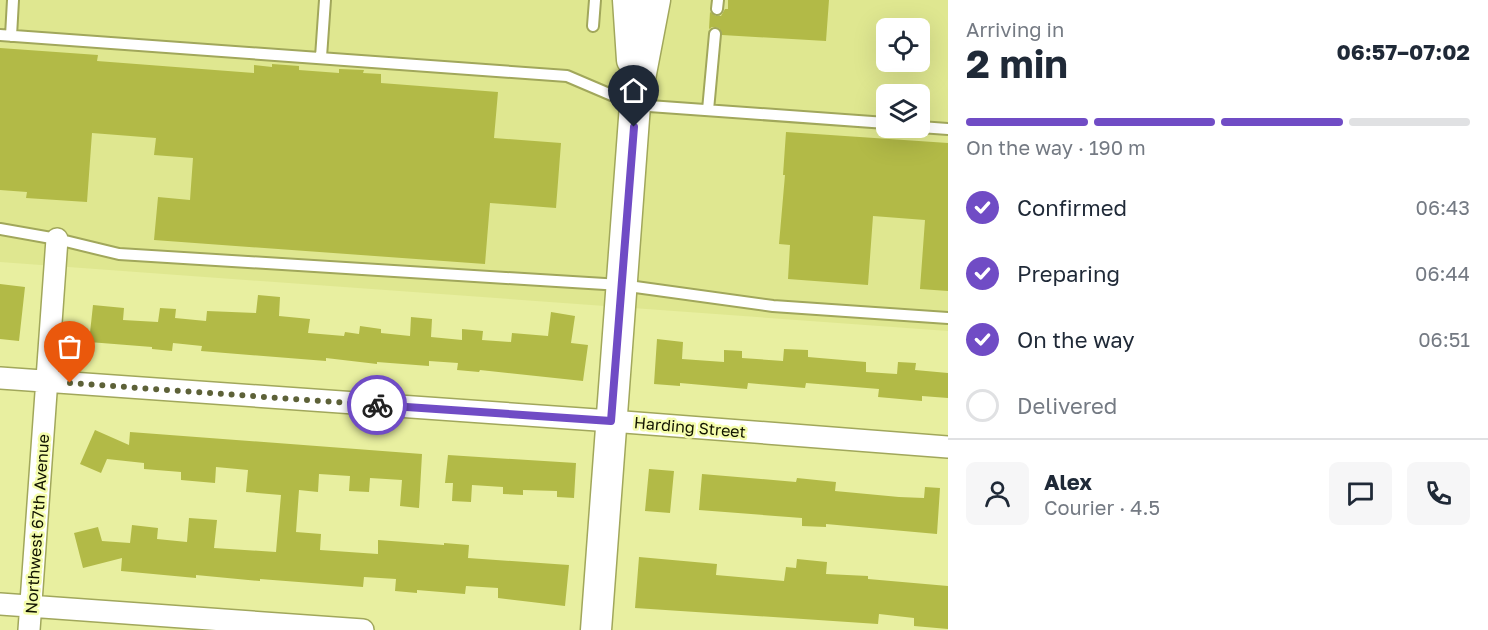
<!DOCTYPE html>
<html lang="en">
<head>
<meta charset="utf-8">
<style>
	body { margin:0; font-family:"Golos Text",sans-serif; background:#f6f6f7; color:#1f2937; height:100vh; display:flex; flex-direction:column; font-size:22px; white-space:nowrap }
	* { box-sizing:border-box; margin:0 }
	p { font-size:20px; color:#747a83 }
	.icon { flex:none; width:33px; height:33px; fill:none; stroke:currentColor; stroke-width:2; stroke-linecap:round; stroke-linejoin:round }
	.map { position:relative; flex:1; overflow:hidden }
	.drawer { display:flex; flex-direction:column; background:#fff; width:540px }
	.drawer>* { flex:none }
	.buttons { position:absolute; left:876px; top:18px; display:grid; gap:12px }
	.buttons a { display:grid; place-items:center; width:54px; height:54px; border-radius:9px; background:#fff; box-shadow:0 6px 24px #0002; font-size:30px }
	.pin { position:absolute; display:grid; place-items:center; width:51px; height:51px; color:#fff; margin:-62px -26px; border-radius:50% 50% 50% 0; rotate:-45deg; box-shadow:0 0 6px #0007 }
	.pin .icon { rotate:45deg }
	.courier { position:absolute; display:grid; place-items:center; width:60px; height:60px; margin:-30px; border:4px solid #704cc5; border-radius:50%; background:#fff; color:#222; box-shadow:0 2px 8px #0007 }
	.headline em { font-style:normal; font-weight:700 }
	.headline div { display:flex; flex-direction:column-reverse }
	.headline { display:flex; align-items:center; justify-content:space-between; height:102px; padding:0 18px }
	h1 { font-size:39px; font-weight:700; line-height:45px }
	.bar { display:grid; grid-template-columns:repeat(4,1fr); gap:9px 6px; align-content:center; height:72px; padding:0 18px }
	.bar i { height:8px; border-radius:4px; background:#e0e1e3 }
	.bar .current { background:#704cc5 }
	.bar p { grid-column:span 4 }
	.line { display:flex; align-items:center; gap:15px; padding:0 18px; border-top:2px solid #e0e1e3 }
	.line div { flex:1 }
	.round { display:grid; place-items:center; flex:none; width:63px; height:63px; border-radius:9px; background:#f6f6f7 }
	ol { padding:0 18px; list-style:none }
	li { display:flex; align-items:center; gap:18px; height:66px }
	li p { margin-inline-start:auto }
	li .icon { padding:6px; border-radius:50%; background:#704cc5; color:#fff; stroke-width:4 }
	li:last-child { color:#747a83 }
	li i { width:33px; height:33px; border:3px solid #e0e1e3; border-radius:50% }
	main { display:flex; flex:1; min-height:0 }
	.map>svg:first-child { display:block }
	.built { fill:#dfe790; fill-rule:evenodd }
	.building { fill:#b2ba47 }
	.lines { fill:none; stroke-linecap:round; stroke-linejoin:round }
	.lane-casing { stroke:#a1a75b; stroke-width:14 }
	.street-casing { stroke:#a1a75b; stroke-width:24 }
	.secondary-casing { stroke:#a1a75b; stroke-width:33 }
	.lane { stroke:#fff; stroke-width:10 }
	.street { stroke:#fff; stroke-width:21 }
	.secondary { stroke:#fff; stroke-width:30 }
	.done { stroke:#5d6138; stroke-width:6; stroke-dasharray:0 10.8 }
	.route { stroke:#704cc5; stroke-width:8 }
	.labels { text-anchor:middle; stroke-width:5; stroke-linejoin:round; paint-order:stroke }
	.street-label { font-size:16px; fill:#121400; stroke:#f5fdad }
</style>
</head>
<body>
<main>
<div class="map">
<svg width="948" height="630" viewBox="0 0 948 630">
	<rect width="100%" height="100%" fill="#e8efa0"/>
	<path class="built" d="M 0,0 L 948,0 L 948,331 L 0,262 ZM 886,28 L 920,28 L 920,62 L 886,62 ZM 886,94 L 920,94 L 920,128 L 886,128 Z"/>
	<path class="building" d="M 728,0 L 829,0 L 826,41 L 722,35 L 719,28 L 712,27 L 709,29 L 710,12 L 716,16 L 721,16 L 725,9 L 728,9 Z
		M 0,48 L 98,55 L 97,61 L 254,73 L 254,65 L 272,67 L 272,64 L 299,66 L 299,70 L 339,73 L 339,69 L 364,70 L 363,73 L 381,74 L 381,83 L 498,92 L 494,138 L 561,143 L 556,208 L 490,203 L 485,264 L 154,240 L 158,197 L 190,200 L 193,158 L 154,155 L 156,138 L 92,133 L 87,202 L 26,198 L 27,192 L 0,190 Z
		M 786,132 L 948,143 L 948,291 L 920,289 L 925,220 L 873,216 L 868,285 L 788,279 L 790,245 L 779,244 L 785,175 L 783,175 Z
		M 0,284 L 25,287 L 19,341 L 0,339 Z
		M 258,295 L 280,297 L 279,316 L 310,319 L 308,333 L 344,336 L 345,332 L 359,334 L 360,326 L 381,329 L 381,333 L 410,336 L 411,317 L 432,319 L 431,337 L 462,340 L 462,329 L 483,331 L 482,340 L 511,342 L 512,333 L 548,336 L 551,312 L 575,316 L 571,343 L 588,345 L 583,381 L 480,370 L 479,372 L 457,370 L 458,363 L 429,361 L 429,366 L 377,362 L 377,364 L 326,358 L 326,361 L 201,351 L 202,346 L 173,343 L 172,351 L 152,349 L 152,347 L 89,342 L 93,305 L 124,308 L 123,320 L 158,322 L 160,308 L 176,309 L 175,318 L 206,321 L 207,311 L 256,313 Z
		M 657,339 L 683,342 L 682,359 L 724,362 L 724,350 L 742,351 L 742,358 L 783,361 L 784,349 L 808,350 L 808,357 L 866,362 L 866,372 L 897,374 L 898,362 L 916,363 L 915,370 L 948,373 L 948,398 L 922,396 L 922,401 L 878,397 L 879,389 L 806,383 L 805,388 L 748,383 L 747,389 L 680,383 L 680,386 L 654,384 Z
		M 95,430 L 129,445 L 130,432 L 422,454 L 419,508 L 400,506 L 402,480 L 370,478 L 369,492 L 349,491 L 350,476 L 319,474 L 318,492 L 299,490 L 296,532 L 321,534 L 320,550 L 378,554 L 378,540 L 444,545 L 444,543 L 469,545 L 468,558 L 569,565 L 565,606 L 498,598 L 498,588 L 466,586 L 465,594 L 417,590 L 417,593 L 395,591 L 396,579 L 364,577 L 363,587 L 260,579 L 260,581 L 196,575 L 196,578 L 121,571 L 122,558 L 83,568 L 74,533 L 98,527 L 102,541 L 130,543 L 132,525 L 158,528 L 157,539 L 187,542 L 189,518 L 217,520 L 214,548 L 276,552 L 281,495 L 246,492 L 248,470 L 216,467 L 215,483 L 181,480 L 181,472 L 144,469 L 144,463 L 107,459 L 101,473 L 80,464 Z
		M 448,455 L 576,463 L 574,498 L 557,497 L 557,491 L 523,490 L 523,495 L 503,494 L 503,487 L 472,485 L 471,502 L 452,501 L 453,483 L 445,483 Z
		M 649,469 L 674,471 L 670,513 L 645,511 Z
		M 702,474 L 796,482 L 797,478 L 836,482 L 835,491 L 899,497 L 924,498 L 925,487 L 940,488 L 937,534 L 826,524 L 826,527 L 802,526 L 802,518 L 699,510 Z
		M 639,557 L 717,564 L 716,575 L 784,581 L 786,567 L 796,568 L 797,559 L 827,562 L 826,574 L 868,576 L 868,579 L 948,586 L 948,629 L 914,626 L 914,618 L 879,614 L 878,624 L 635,608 Z"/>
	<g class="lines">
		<g class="lane-casing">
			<path id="lane" d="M 717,9 L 718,0
				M 593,26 L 595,0
				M 0,35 L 567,76 L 635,105 L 886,123
				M 11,36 L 13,0
				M 321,57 L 325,0
				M 708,110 L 715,34
				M 920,127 L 948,129
				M 0,229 L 57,239 L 119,254 L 621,285 L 773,306 L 948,318"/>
		</g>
		<g class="street-casing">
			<path id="street" d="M 0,378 L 611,421 L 948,447
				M 0,604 L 363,630
				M 29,630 L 57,239"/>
		</g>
		<g class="secondary-casing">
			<path id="secondary" d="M 628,0 L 632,60
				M 596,630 L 635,105 L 655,0"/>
		</g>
		<use href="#lane" class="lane"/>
		<use href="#street" class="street"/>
		<use href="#secondary" class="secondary"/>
	</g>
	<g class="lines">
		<path class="done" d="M 70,383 L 377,405"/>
		<path class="route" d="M 377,405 L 611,421 L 634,127"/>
	</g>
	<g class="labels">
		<g class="street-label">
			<text transform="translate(690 427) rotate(5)" y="6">Harding Street</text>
			<text transform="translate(37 524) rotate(-86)" y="6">Northwest 67th Avenue</text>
		</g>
	</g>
</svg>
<div class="buttons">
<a><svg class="icon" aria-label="locate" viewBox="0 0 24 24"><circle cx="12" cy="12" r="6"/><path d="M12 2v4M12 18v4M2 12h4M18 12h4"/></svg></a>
<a><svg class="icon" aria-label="layers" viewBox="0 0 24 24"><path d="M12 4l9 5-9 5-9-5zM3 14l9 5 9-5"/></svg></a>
</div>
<div class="pin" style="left:70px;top:383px;background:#ea580c"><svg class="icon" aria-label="bag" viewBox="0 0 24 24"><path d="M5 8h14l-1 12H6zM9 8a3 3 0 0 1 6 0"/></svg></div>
<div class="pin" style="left:634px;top:127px;background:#1f2937"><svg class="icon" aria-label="home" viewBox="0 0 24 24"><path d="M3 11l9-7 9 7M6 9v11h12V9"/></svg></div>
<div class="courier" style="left:377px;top:405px"><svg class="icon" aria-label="bike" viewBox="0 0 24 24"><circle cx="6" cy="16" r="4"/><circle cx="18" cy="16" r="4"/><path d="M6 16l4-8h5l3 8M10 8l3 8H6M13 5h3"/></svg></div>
</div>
<section class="drawer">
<div class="headline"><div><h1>2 min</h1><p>Arriving in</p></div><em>06:57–07:02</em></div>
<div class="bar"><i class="current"></i><i class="current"></i><i class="current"></i><i></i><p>On the way · 190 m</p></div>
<ol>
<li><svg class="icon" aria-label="check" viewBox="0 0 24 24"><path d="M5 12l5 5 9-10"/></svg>Confirmed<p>06:43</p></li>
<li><svg class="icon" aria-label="check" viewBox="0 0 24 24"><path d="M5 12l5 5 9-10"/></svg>Preparing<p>06:44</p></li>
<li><svg class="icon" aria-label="check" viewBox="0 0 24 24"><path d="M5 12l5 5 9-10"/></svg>On the way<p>06:51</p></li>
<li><i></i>Delivered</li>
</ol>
<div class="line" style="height:108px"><a class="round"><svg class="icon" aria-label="person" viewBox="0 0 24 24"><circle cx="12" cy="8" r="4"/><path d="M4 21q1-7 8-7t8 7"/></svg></a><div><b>Alex</b><p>Courier · 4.5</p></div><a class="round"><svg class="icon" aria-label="chat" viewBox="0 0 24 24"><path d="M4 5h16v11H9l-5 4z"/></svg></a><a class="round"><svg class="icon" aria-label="phone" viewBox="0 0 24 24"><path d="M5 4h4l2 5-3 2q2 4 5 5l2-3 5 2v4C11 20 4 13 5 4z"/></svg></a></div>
</section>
</main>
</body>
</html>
